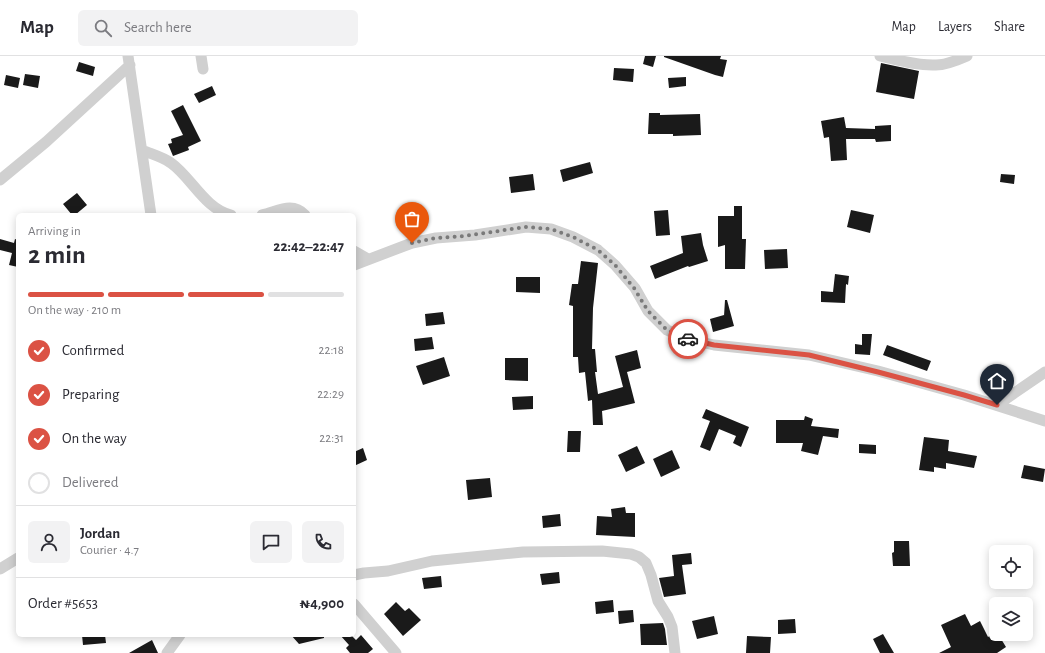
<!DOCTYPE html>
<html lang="en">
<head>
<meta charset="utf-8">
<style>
	body { margin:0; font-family:"Alegreya Sans",sans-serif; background:#f2f2f3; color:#2b2b33; height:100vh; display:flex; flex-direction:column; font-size:15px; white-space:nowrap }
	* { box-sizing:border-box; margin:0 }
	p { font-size:13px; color:#7c7c81 }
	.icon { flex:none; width:22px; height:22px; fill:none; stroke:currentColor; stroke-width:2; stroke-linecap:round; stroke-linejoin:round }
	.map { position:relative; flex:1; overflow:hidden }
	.side { position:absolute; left:16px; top:157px; width:340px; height:424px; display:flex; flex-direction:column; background:#fff; border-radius:6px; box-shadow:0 2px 10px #0003 }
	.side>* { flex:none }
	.tools { position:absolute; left:989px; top:489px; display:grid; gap:8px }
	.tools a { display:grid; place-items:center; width:44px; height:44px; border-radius:6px; background:#fff; box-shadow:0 2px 10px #0003; font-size:20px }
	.pin { position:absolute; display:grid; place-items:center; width:34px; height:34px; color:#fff; margin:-41px -17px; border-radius:50% 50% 50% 0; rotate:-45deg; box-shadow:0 0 4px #0007 }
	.pin .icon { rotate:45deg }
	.courier { position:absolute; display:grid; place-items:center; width:40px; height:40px; margin:-20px; border:3px solid #db5244; border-radius:50%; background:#fff; color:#222; box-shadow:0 1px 5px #0007 }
	.summary em { font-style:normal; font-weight:700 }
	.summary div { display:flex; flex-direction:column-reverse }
	.summary { display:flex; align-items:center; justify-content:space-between; height:68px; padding:0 12px }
	h1 { font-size:26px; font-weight:700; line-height:30px }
	.bar { display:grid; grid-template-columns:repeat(4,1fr); gap:6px 4px; align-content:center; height:48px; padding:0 12px }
	.bar i { height:5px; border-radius:3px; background:#e1e1e2 }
	.bar .active { background:#db5244 }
	.bar p { grid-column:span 4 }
	.line { display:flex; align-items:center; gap:10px; padding:0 12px; border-top:1px solid #e1e1e2 }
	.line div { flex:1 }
	.round { display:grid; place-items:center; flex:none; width:42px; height:42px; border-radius:6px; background:#f2f2f3 }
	ol { padding:0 12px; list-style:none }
	li { display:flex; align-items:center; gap:12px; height:44px }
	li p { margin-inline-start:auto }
	li .icon { padding:4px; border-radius:50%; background:#db5244; color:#fff; stroke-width:4 }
	li:last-child { color:#7c7c81 }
	li i { width:22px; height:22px; border:2px solid #e1e1e2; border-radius:50% }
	header { display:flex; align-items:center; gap:24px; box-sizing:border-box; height:56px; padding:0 20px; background:#fff; border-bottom:1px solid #e1e1e2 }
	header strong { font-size:19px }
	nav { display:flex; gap:22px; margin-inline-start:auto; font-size:14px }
	.search { width:280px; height:36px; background:#f2f2f3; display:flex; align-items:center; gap:10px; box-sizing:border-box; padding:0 14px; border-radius:6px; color:#7c7c81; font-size:15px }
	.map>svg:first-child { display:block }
	.building { fill:#1a1a1a }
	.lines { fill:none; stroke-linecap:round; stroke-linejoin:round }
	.minor { stroke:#d0d0d0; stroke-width:11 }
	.done { stroke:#7a7a7a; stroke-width:4; stroke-dasharray:0 7.2 }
	.route { stroke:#db5244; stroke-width:5 }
</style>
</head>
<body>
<header>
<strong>Map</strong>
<div class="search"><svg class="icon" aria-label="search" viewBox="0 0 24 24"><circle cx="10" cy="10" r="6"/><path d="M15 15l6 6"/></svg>Search here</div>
<nav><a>Map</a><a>Layers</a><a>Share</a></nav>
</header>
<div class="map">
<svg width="1045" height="597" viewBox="0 0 1045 597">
	<rect width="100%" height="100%" fill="#fff"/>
	<path class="building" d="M 645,0 L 656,0 L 653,11 L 643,8 Z
		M 664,0 L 721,0 L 720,3 L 727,4 L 723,21 L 715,19 L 664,1 Z
		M 79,6 L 95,11 L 93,20 L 76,15 Z
		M 881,7 L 919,15 L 914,43 L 876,36 Z
		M 614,12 L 634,13 L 633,26 L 613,24 Z
		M 25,18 L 40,20 L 38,32 L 23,29 Z
		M 6,19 L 20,22 L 18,32 L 4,29 Z
		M 686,21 L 686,30 L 669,32 L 668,22 Z
		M 212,30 L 216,39 L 199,47 L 194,38 Z
		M 183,49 L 201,85 L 188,91 L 189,94 L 173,100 L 168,88 L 172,87 L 171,83 L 183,79 L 171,55 Z
		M 649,57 L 660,57 L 660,59 L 700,58 L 701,79 L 673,80 L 673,78 L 648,78 Z
		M 844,61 L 846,72 L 875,73 L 875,70 L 891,69 L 891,85 L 876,86 L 875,83 L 846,83 L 847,104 L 831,105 L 829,81 L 824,82 L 821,65 Z
		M 590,106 L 593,117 L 563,126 L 560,114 Z
		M 533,118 L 535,134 L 511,137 L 509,121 Z
		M 1001,118 L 1015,119 L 1014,128 L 1000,126 Z
		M 77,137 L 87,149 L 75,159 L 72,159 L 63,148 Z
		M 734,150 L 742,150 L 742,183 L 746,183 L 745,213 L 725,213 L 725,189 L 718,191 L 718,160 L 734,160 Z
		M 668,154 L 670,179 L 656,180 L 654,155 Z
		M 851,154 L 874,159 L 870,177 L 847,171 Z
		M 701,177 L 703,189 L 708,205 L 689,211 L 688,210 L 655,223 L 650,210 L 683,197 L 681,180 Z
		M 0,183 L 14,187 L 15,183 L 18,184 L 18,211 L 9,209 L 12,197 L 0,194 Z
		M 787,193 L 788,212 L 765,213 L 764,194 Z
		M 581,205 L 598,207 L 593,252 L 592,293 L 595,293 L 597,316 L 595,316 L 598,338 L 623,331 L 615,300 L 637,294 L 641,312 L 627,316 L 635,347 L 602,355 L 603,369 L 593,369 L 592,344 L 588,345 L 585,316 L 579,317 L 578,301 L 573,301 L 573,250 L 569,249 L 572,228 L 578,228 Z
		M 835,218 L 849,220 L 848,229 L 846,228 L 845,247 L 821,246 L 821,235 L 833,236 Z
		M 516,221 L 540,221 L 540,237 L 516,236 Z
		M 725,244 L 727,244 L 734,270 L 713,276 L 710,263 L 724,259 L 724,260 Z
		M 443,256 L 445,268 L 426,270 L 425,258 Z
		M 862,278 L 872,278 L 870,299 L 855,298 L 855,288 L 862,289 Z
		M 432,281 L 434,293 L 415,295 L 414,283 Z
		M 887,289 L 931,305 L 927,315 L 883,299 Z
		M 444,301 L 450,320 L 423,329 L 416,310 Z
		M 505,302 L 528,302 L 528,325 L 505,324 Z
		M 533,340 L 533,353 L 513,354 L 512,341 Z
		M 706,353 L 749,371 L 741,391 L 733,387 L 736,380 L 719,373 L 710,395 L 700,391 L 710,365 L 702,362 Z
		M 805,360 L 813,363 L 811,370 L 839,373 L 838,382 L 823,380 L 818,399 L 801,395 L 803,387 L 776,387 L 776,364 L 804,364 Z
		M 568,375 L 581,375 L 580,396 L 567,396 Z
		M 924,381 L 949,384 L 948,395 L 977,400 L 974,412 L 946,407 L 946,413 L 934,411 L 934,416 L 919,414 Z
		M 859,388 L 876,389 L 876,398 L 859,397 Z
		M 637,390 L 645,407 L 626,416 L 618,399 Z
		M 363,392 L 367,404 L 354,410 L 354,396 Z
		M 672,394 L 680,412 L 661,421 L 653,403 Z
		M 1024,409 L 1045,413 L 1043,426 L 1021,422 Z
		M 490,422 L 492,441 L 468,444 L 466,424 Z
		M 625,451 L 626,457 L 635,457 L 635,481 L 596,479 L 597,460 L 612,461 L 611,453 Z
		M 560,458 L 561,470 L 543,472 L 542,460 Z
		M 894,485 L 909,485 L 910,510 L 893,510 L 892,497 L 894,496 Z
		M 691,497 L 692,508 L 682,509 L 686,538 L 664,541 L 659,522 L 674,520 L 672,499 Z
		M 559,516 L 560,527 L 542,529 L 540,518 Z
		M 441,520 L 442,531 L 424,533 L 422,522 Z
		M 613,544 L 614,556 L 596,558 L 595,546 Z
		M 396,546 L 405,555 L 409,552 L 421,564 L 403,580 L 384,558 Z
		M 633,554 L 634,566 L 619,568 L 618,555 Z
		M 965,558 L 971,570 L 980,565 L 988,581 L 996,576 L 996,578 L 998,578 L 1006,591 L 997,597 L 939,597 L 951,591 L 941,569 Z
		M 714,560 L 718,578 L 697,583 L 692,565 Z
		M 795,563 L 796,577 L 778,578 L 778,564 Z
		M 663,567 L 665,573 L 667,589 L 641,589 L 640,568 Z
		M 883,578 L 894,597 L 880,597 L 873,583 Z
		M 82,579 L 105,579 L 106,587 L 83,589 Z
		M 291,579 L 324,579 L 324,582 L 299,588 Z
		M 340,579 L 351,579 L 356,584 L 361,579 L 373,593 L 368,597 L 350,597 L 346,592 L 349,589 Z
		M 747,580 L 771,581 L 770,597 L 746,597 Z
		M 152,584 L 158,597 L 129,597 Z"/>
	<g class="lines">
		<path class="minor" d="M 128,0 L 151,159
			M 201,0 L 203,13
			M 880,0 C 898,4 918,10 936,9 C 947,9 958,4 967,0
			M 142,94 C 151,98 163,101 171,107 C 191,121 205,153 231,159
			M 0,124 L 46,86 L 130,9
			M 262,159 C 277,156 292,145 305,159
			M 354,195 L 368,203
			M 354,209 L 412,187 L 436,182 L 475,179 L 526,171 L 551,173 L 573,181 L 598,194 L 615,209 L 635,232 L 648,255 L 667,274 L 687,283 L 714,289 L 809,299 L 878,315 L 964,339 L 1045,365
			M 997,349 L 1045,316
			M 0,513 L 18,502
			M 354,519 L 364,517 L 388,515 L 432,505 L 523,496 L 602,495 L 631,498 L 639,501 L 646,507 L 651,519 L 658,545 L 668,561 L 672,571 L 675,597
			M 354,548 L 396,597
			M 167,597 L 180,579"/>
	</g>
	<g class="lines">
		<path class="done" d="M 412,187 L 436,182 L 464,180 L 526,171 L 551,173 L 573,181 L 598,194 L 615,209 L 634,232 L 648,255 L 667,274 L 688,283"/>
		<path class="route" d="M 688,283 L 714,289 L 809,299 L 878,316 L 964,339 L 997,349"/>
	</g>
</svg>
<div class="tools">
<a><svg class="icon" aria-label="locate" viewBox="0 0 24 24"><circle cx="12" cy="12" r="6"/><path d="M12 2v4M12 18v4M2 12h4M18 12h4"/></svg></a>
<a><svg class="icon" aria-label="layers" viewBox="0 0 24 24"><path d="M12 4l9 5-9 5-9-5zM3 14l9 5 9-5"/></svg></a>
</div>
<div class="pin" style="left:412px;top:187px;background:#ea580c"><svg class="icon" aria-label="bag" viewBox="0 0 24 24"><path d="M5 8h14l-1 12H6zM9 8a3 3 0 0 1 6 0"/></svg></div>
<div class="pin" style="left:997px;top:349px;background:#1f2937"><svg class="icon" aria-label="home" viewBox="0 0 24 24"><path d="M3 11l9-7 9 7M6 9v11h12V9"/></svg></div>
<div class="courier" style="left:688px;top:283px"><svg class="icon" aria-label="car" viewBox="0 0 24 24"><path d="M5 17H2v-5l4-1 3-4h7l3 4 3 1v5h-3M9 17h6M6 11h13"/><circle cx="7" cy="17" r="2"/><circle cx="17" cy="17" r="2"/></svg></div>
<section class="side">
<div class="summary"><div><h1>2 min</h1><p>Arriving in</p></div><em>22:42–22:47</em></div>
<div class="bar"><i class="active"></i><i class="active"></i><i class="active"></i><i></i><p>On the way · 210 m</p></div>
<ol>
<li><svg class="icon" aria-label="check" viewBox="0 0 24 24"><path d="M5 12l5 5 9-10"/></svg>Confirmed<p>22:18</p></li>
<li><svg class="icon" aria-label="check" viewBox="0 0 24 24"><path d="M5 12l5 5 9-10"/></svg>Preparing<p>22:29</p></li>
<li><svg class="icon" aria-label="check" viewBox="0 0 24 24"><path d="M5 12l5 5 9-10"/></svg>On the way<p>22:31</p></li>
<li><i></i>Delivered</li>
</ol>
<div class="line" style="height:72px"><a class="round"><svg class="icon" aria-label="person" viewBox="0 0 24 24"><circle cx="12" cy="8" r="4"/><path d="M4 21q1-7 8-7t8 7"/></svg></a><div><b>Jordan</b><p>Courier · 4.7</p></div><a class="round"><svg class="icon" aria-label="chat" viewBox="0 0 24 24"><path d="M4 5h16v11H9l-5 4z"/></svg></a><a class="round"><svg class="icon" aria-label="phone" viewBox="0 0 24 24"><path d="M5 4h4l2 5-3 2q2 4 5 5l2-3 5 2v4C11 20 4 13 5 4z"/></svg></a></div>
<div class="line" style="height:52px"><div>Order #5653</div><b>₦4,900</b></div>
</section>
</div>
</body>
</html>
